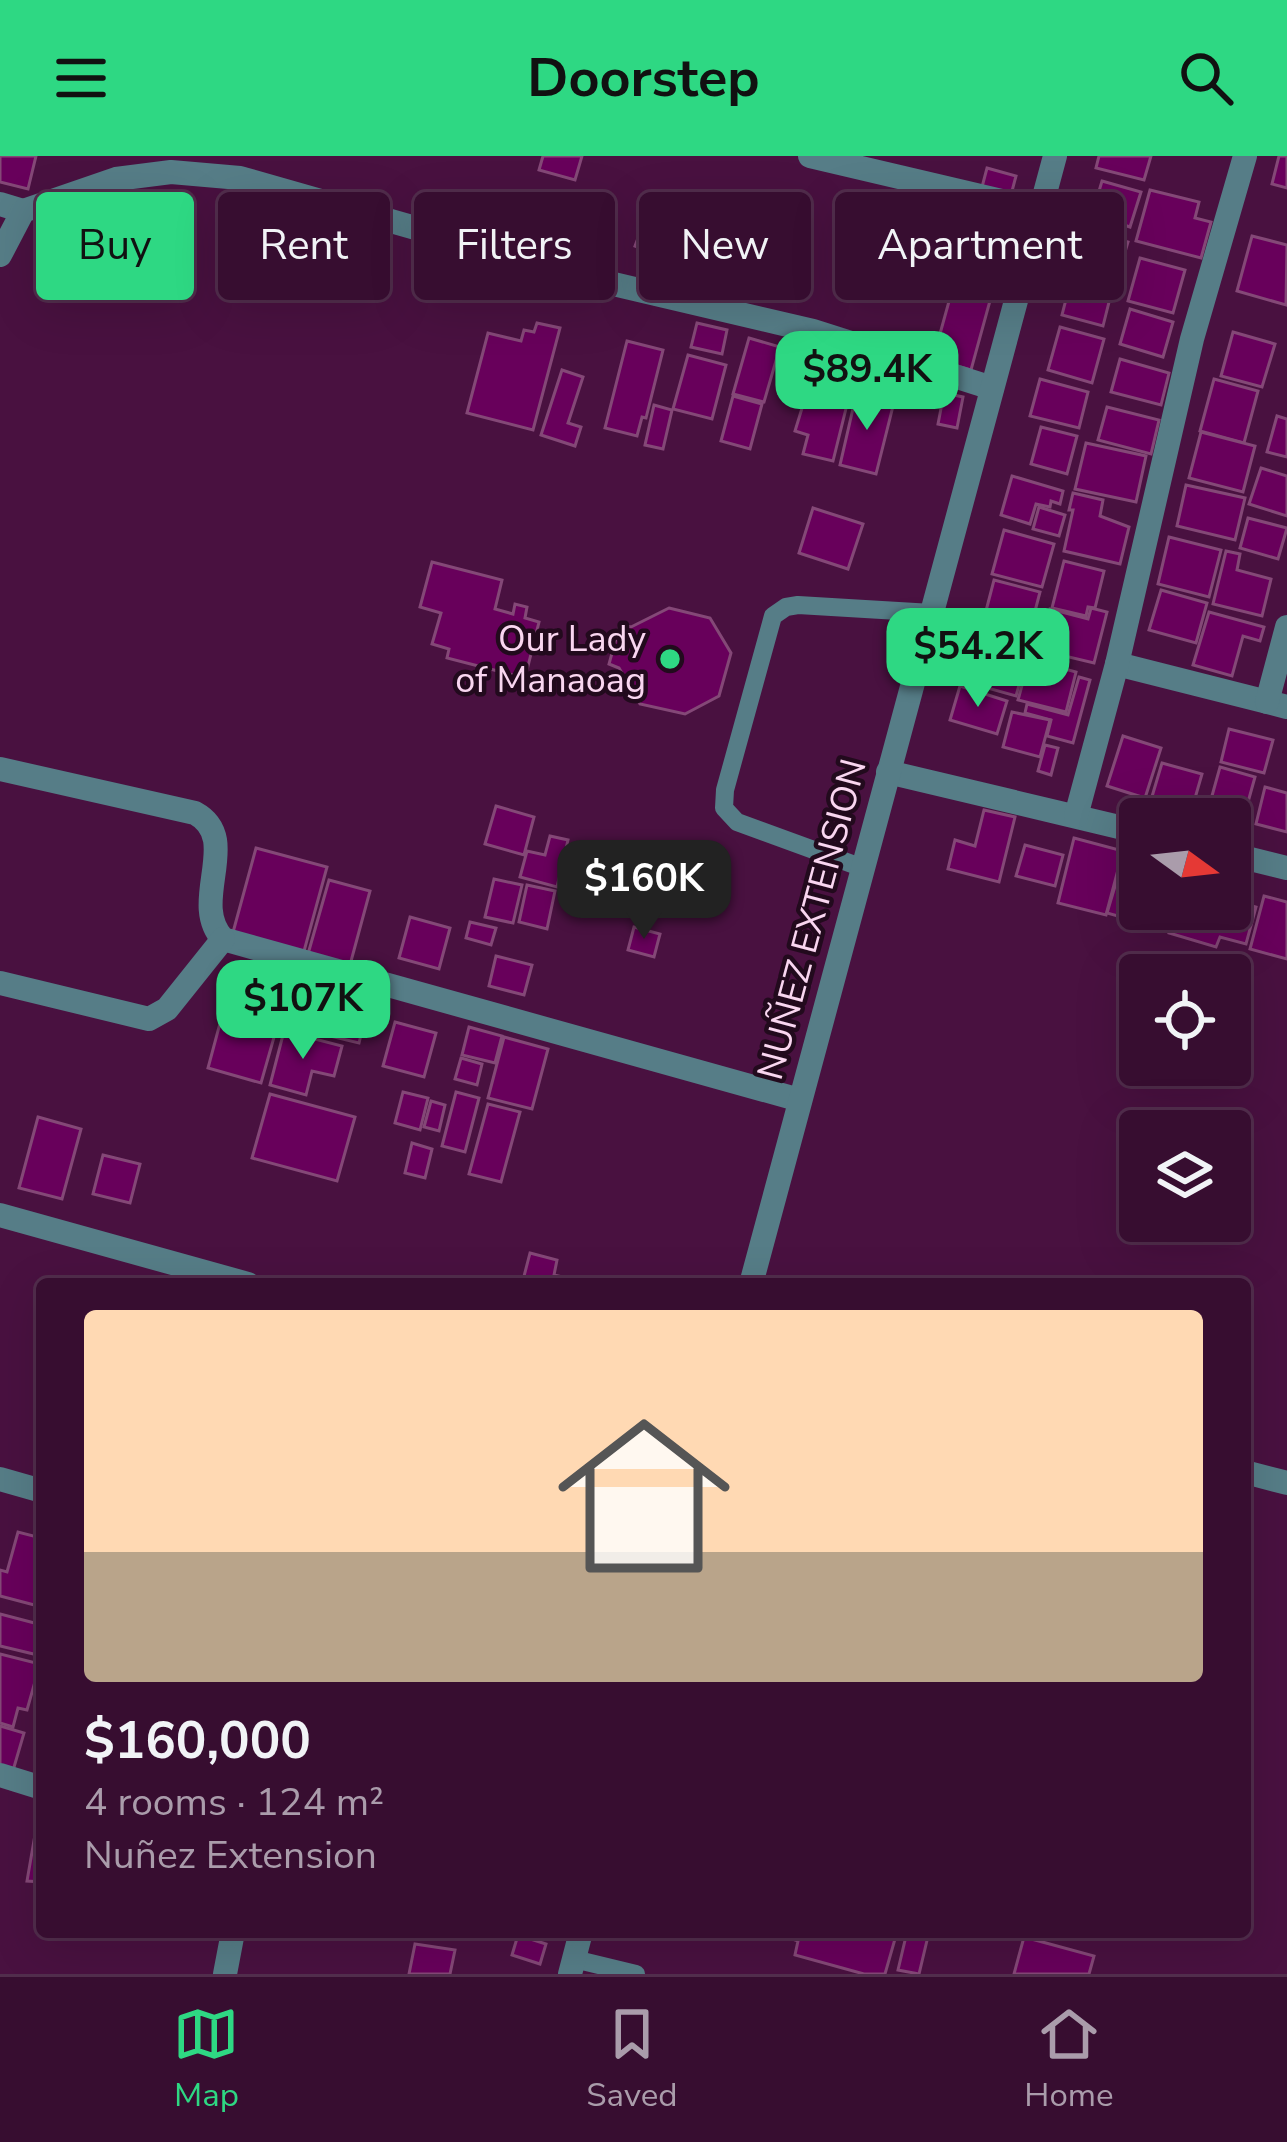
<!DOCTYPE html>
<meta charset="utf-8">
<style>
body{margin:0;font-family:"Nunito Sans",sans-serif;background:#421b3c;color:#f1f3f6;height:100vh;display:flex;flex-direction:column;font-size:45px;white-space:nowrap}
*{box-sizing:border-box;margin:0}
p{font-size:39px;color:#aa9cab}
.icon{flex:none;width:66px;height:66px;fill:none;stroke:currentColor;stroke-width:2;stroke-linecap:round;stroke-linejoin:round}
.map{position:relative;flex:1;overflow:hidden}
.drawer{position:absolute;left:36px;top:1122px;width:1215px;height:660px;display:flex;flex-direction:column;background:#370d30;border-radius:12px;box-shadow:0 12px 48px #0002,0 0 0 3px #512d4c}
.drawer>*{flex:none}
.hud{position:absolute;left:36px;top:36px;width:1215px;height:108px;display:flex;gap:24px}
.needle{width:78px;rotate:105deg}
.fabs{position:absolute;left:1119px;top:642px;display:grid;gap:24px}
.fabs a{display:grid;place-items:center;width:132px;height:132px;border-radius:12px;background:#370d30;box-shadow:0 12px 48px #0002,0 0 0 3px #512d4c;font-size:60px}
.price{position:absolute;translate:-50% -102px;padding:0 27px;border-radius:24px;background:#2ed883;color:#111;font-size:39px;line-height:78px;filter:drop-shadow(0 3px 6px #0008)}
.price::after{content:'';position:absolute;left:50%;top:72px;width:36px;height:27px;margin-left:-18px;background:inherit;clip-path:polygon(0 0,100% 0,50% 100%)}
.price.selected{background:#222;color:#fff}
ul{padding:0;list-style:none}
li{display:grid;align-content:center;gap:24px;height:636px;padding:0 48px}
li+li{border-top:3px solid #512d4c}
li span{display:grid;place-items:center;height:372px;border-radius:12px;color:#555}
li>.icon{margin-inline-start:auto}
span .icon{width:216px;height:216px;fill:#fffc;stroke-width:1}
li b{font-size:51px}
.tag{padding:0 42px;border-radius:12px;background:#370d30;box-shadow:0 12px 48px #0002,0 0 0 3px #512d4c;font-size:42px;line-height:108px}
.tag.selected{background:#2ed883;color:#111}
header{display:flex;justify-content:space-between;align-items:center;height:156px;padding:0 48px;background:#2ed883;color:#111;font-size:54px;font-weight:700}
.dock{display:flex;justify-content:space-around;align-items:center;height:168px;border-top:3px solid #512d4c;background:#370d30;font-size:33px;color:#aa9cab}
.dock a{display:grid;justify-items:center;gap:6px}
.dock .selected{color:#2ed883}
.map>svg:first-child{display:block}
.building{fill:#68005b;stroke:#844877;stroke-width:3}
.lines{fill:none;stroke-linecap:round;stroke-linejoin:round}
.service{stroke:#567d87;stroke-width:18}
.minor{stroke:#567d87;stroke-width:24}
.tertiary{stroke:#567d87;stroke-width:24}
.poi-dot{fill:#2ed883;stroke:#220a1d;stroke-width:4.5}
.labels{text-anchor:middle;stroke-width:9;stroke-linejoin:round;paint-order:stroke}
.poi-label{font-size:36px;fill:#f9d6f0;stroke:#220a1d;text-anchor:end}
.street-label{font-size:36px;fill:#f9d6f0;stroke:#220a1d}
</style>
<header><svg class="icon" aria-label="menu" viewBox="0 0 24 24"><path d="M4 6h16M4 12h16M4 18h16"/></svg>Doorstep<svg class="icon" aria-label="search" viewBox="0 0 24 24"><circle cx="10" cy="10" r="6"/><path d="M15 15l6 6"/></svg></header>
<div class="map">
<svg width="1287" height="1818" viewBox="0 0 1287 1818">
<rect width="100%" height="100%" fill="#491140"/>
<g class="building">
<polygon points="0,0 36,0 28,33 0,26"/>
<polygon points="543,0 582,0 575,24 539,14"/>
<polygon points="1099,0 1151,0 1144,24 1096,12"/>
<polygon points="1279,0 1287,0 1287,32 1272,28"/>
<polygon points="987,12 1016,20 1011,39 982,31"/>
<polygon points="1102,25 1141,36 1130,71 1115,66 1111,81 1128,86 1115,129 1102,125 1104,119 1084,113 1081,121 1074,119"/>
<polygon points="1150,34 1199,46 1195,62 1211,66 1201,102 1136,85"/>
<polygon points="648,55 673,63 659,99 635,90"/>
<polygon points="1252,80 1287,89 1286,149 1237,135"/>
<polygon points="961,102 999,112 971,214 933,203"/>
<polygon points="1140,102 1185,114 1173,157 1128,145"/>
<polygon points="1071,124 1112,134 1103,170 1062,159"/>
<polygon points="1130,153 1173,166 1163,201 1120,188"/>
<polygon points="537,167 560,172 533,274 467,257 488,177 521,185 524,174 534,176"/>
<polygon points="697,167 727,174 722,198 691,191"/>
<polygon points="1060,171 1104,183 1092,227 1048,214"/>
<polygon points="1233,176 1275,188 1262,231 1221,220"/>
<polygon points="749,182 780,191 764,246 733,238"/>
<polygon points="627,185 663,194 646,262 642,261 637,280 605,272"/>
<polygon points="688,199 726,209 712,263 673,253"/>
<polygon points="818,200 832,204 829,218 836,220 840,204 857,208 833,305 803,298 808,279 795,275"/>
<polygon points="1120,203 1169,217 1161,249 1111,236"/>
<polygon points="562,214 583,221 568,267 581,271 575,290 541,279"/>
<polygon points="1040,223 1088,236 1079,272 1030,260"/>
<polygon points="1214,223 1258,235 1244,287 1200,275"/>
<polygon points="869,235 895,242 876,318 840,309 855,244 866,246"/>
<polygon points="944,237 963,241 957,272 938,268"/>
<polygon points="733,240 762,248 750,293 721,285"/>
<polygon points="654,249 672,254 663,293 645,289"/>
<polygon points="1107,251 1159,264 1151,298 1098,284"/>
<polygon points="1277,260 1287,263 1287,301 1267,296"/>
<polygon points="1041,271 1077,280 1067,318 1031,308"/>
<polygon points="1201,276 1255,290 1243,336 1189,322"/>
<polygon points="1086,287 1146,300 1136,346 1075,333"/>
<polygon points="1261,312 1287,320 1287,360 1249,348"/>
<polygon points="1012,320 1063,335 1060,348 1051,345 1050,351 1036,348 1030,368 1001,359"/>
<polygon points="1186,329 1245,342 1235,384 1177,370"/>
<polygon points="1073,337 1103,344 1100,360 1129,371 1120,408 1064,395 1073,354 1069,354"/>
<polygon points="1039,351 1065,359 1059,380 1033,373"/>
<polygon points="813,352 863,368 848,413 799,397"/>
<polygon points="1248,362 1287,372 1278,403 1240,392"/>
<polygon points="1004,374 1054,388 1042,431 992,418"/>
<polygon points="1169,381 1221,394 1209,441 1158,428"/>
<polygon points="1226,395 1240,398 1237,414 1271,423 1262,460 1213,448"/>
<polygon points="1064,405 1104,415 1095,452 1088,451 1086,460 1052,452"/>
<polygon points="432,406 502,424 495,453 513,458 515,448 527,451 525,462 539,466 525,522 447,502 449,493 432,488 441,457 420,451"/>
<polygon points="994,424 1040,436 1027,486 981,474"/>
<polygon points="1161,434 1207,447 1196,487 1149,474"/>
<polygon points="669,452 710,462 731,497 719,540 685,558 640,548 619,512 609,508 620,468 631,471"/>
<polygon points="1091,452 1107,456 1094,507 1031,492 1038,465 1046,468 1050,453 1088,463"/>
<polygon points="1209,456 1264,471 1260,485 1243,480 1232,520 1193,509"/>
<polygon points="979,479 1029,493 1016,540 966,526"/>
<polygon points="1042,498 1056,501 1054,510 1076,516 1066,556 1018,544 1024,522 1032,524"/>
<polygon points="1079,521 1090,524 1073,587 1047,580 1051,564 1025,557 1027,548 1068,559"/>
<polygon points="960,530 1007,545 997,578 950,564"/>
<polygon points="1012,556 1050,564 1040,601 1003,591"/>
<polygon points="1229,573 1273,584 1264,617 1221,606"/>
<polygon points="1123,580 1161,592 1145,642 1107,630"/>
<polygon points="1045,589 1058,592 1051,619 1038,615"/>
<polygon points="1162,607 1202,618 1189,663 1148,654"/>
<polygon points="1220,611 1255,621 1245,657 1210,647"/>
<polygon points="1265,631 1287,637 1287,676 1256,668"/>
<polygon points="496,650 534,661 524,699 485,688"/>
<polygon points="984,654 1015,661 999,726 948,713 955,684 975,690"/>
<polygon points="550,680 568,684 557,731 520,721 527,695 545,699"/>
<polygon points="1074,682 1123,695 1106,759 1058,747"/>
<polygon points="1025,689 1063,699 1055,730 1016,720"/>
<polygon points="256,692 327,711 303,799 232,780"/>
<polygon points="1121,710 1140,716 1140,753 1154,753 1150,769 1107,757"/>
<polygon points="494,723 522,729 513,767 485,761"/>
<polygon points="329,724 370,735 350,809 308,798"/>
<polygon points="527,729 555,735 547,773 519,766"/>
<polygon points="1264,740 1287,746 1287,803 1250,793"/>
<polygon points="1230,744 1256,751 1246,788 1220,781 1216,791 1169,777 1175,753 1230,753"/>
<polygon points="410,761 450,772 439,813 399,802"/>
<polygon points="470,766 496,772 491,789 466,782"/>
<polygon points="634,771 660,778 654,801 628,794"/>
<polygon points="496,800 532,809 524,839 489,830"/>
<polygon points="249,829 286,839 261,927 208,912 226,845 243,850"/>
<polygon points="297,833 368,850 359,887 288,870"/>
<polygon points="395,866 436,877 424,921 383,910"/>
<polygon points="469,871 502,880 495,907 462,899"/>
<polygon points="284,875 342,890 334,920 312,915 306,939 270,929"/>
<polygon points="504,881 548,893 532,953 488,942"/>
<polygon points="461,902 482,908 477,929 455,923"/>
<polygon points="403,936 428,942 420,974 395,967"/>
<polygon points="456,936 479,942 465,996 442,990"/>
<polygon points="270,938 355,961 337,1025 252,1002"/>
<polygon points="431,945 445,949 439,975 424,971"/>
<polygon points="488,948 520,956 501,1026 469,1018"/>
<polygon points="38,961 81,973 62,1043 19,1032"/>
<polygon points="412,987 432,993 425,1022 405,1017"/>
<polygon points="103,999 140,1008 130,1047 93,1038"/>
<polygon points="530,1097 557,1104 554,1119 563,1121 561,1128 522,1128"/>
<polygon points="40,1369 42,1411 38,1425 42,1426 42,1451 0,1440 0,1414 7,1416 18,1376 37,1381"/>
<polygon points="0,1458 42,1469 42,1500 0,1490"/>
<polygon points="0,1498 40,1508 27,1554 18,1552 13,1571 0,1567"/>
<polygon points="0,1570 24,1577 12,1618 0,1615"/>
<polygon points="36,1673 42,1675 42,1726 27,1725"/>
<polygon points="774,1776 897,1776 885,1818 864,1818 795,1799 798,1785"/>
<polygon points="907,1776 929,1776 919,1818 898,1814"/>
<polygon points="518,1779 546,1788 540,1808 512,1799"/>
<polygon points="1024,1781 1094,1800 1089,1818 1014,1818"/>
<polygon points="415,1788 455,1794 450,1818 409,1818"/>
</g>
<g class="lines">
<g class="service">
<polyline points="863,712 737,666 724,652 725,634 773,460 786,451 798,449 932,457"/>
<polyline points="574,1803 636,1818"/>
</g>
<g class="minor">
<polyline points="810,0 1040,54"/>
<polyline points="0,48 23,55"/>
<polyline points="0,99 23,55 116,23 171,16 240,22 605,126 813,175 992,232"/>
<polyline points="1117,508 1287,551"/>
<polyline points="1267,546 1287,471"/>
<path d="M0 613 195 657C243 683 188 746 223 783L800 944"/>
<polyline points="888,616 1140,676"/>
<polyline points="1076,660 1117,508 1192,183 1245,0"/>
<polyline points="1230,698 1287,712"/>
<polyline points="0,827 149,863 167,853 223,783"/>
<polyline points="0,1059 248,1128"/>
<polyline points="1245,1316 1287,1327"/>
<polyline points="0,1323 42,1335"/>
<polyline points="0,1619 42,1632"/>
<polyline points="225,1818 233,1776"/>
</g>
<g class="tertiary">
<polyline points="751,1128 1055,0"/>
<polyline points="570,1818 581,1776"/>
</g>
</g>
<circle class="poi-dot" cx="670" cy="503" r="12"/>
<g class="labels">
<g class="poi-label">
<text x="646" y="495">Our Lady<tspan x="646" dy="41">of Manaoag</tspan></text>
</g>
<g class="street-label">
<text transform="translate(811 763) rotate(-75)" y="13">NUÑEZ EXTENSION</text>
</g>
</g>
</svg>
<div class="fabs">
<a><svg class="needle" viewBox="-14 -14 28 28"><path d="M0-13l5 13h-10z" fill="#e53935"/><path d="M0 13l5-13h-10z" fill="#aa9cab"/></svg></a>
<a><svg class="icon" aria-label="locate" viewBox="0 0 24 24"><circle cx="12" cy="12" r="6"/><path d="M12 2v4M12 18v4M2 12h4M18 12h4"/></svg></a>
<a><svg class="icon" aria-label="layers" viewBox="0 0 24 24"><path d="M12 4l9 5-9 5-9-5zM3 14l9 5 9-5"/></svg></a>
</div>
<b class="price" style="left:867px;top:277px">$89.4K</b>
<b class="price" style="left:978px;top:554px">$54.2K</b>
<b class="price selected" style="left:644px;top:786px">$160K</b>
<b class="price" style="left:303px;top:906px">$107K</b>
<div class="hud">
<a class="tag selected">Buy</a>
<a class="tag">Rent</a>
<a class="tag">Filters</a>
<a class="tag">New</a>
<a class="tag">Apartment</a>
</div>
<section class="drawer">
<ul>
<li><span style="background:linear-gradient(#ffd9b3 65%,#b9a48a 0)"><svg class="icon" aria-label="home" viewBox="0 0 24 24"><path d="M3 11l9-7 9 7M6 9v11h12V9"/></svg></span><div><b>$160,000</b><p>4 rooms · 124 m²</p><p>Nuñez Extension</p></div></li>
</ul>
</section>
</div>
<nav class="dock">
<a class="selected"><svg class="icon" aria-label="map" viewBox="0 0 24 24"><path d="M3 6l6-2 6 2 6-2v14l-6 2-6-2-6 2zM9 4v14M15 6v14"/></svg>Map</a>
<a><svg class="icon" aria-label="saved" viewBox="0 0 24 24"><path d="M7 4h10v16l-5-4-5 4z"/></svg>Saved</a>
<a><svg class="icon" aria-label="home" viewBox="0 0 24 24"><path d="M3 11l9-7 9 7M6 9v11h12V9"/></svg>Home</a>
</nav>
